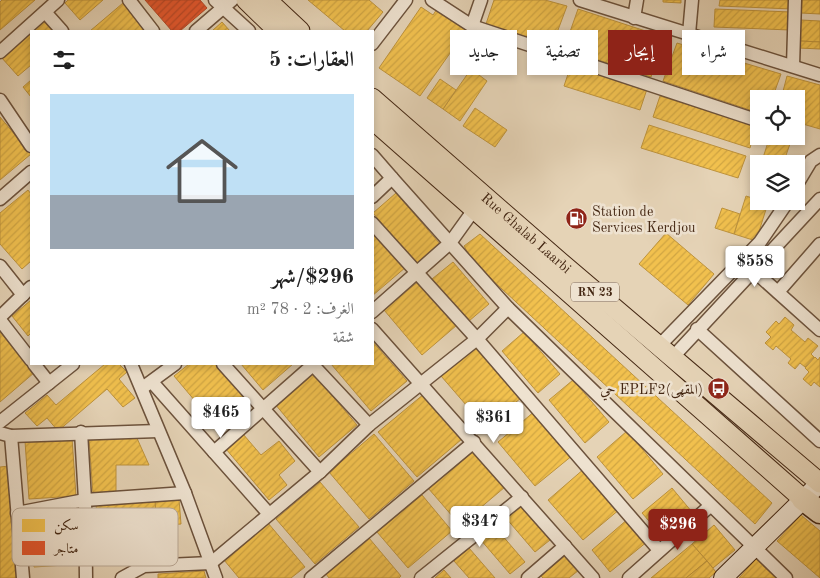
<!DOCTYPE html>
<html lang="ar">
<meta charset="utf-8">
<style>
body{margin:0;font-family:"Old Standard TT",Amiri,serif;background:#f2f2f2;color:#222;direction:rtl;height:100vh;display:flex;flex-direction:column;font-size:19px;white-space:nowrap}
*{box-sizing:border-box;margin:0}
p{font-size:16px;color:#767676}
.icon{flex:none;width:28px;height:28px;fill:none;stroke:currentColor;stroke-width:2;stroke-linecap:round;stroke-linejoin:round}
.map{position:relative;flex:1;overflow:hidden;direction:ltr}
.side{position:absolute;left:30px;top:30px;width:344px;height:335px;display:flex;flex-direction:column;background:#fff;border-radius:0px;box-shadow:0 2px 8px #0003;direction:rtl}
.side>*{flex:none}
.top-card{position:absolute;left:389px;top:30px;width:356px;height:45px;direction:rtl;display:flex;gap:10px}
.controls{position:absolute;left:750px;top:90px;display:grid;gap:10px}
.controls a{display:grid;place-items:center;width:55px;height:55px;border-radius:0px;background:#fff;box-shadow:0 2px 8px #0003;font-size:25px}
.price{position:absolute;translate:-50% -42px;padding:0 11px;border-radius:5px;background:#fff;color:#222;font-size:16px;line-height:32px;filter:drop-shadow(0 1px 2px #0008)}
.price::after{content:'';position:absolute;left:50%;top:30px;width:15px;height:11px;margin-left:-8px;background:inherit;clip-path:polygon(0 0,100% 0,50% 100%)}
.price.on{background:#8f2418;color:#fff}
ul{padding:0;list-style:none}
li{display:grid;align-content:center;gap:10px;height:265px;padding:0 20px}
li span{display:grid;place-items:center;height:155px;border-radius:0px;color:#555}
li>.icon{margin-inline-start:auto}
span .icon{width:90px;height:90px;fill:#fffc;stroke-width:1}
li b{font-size:21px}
h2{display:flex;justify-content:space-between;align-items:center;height:60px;padding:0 20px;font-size:21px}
.pill{padding:0 18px;border-radius:0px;background:#fff;box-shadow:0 2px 8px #0003;font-size:18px;line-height:45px}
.pill.on{background:#8f2418;color:#fff}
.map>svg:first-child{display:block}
.homes{fill:url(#homes-hatch);stroke:#be933c}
.shops{fill:url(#shops-hatch);stroke:#b44926}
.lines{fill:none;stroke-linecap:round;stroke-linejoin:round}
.street-casing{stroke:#6c523c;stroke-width:15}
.secondary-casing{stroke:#442713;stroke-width:20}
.primary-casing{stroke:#442713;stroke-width:21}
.highway-casing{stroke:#442713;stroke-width:25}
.street{stroke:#eee2d0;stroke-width:12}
.secondary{stroke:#eee2d0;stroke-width:18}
.primary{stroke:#e5d3b6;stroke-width:19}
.highway{stroke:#e5d3b6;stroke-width:22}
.labels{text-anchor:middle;stroke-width:5;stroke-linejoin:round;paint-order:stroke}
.shield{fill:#eee2d0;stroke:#775f4c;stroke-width:1}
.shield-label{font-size:12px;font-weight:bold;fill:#442713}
.poi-label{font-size:14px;fill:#442713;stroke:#eee2d0;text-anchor:start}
.street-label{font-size:14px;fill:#442713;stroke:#eee2d0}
.key{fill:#eee2d0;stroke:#bbaa97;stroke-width:1}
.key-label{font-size:14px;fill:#442713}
</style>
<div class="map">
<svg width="820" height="578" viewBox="0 0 820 578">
<defs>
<pattern id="homes-hatch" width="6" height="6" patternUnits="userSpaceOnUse" patternTransform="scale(1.25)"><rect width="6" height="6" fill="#f2c14e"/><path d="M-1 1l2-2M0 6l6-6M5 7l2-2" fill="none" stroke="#d1a643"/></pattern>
<pattern id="shops-hatch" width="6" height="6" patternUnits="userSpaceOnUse" patternTransform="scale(1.25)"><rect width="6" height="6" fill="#e4572e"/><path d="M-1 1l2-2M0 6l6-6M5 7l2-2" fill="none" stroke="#ba4826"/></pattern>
</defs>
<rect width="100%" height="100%" fill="#e5d3b6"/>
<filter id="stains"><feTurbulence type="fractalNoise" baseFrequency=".004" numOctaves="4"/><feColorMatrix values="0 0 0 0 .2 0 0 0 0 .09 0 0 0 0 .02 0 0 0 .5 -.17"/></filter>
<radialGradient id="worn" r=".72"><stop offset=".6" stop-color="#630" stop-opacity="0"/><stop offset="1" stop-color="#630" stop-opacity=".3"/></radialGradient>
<g class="homes">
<polygon points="2,0 35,0 0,30 0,2"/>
<polygon points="68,0 103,0 80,20 65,3"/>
<polygon points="308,0 369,0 383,12 367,31 345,31"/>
<polygon points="494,0 545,0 567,6 552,46 486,24"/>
<polygon points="663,0 681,0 681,3 663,2"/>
<polygon points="720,0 792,0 792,9 719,6"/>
<polygon points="802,0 820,0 820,14 801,13"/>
<polygon points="123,3 147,31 90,31"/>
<polygon points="439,6 469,26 420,96 379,68 421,7 433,15"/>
<polygon points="578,9 664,37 651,77 564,49"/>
<polygon points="715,9 791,12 790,30 714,27"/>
<polygon points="47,17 59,31 31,31 31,65 18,76 1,57"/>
<polygon points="801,20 820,21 820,42 800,41"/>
<polygon points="222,22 230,31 212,31"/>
<polygon points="800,41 820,42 820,49 799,48"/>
<polygon points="677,43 781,74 772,99 759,99 759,113 663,81"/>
<polygon points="571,65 647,89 640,110 564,86"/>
<polygon points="471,69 487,81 460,121 443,109"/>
<polygon points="787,76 820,85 820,129 796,122 796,99 781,99"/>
<polygon points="440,79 456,90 443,109 427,98"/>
<polygon points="31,80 31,97 23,87"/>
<polygon points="660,96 756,126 750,148 653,117"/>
<polygon points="475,108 507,130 495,147 463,126"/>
<polygon points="0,117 31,154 0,180"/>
<polygon points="649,125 746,156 738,178 641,148"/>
<polygon points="770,136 792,138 783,164 761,164"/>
<polygon points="759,171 759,193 752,191"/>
<polygon points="28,190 31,194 31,261 22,269 0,244 0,213"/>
<polygon points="396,193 440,244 416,264 373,213"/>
<polygon points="746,196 768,203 756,241 734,234"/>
<polygon points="722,208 740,214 734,234 715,228"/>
<polygon points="372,227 406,267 372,296"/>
<polygon points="666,233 714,274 688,305 639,264"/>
<polygon points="480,234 772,503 755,524 474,263 464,246"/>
<polygon points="453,262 489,304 469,321 432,279"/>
<polygon points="419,281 457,325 422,355 384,310"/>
<polygon points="31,300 31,333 28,336 12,316"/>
<polygon points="785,317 794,325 791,330 805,342 808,338 818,346 811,354 814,357 805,367 800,363 795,369 788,363 791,359 776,346 773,350 765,343 771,337 766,332 776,321 779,324"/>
<polygon points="0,332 35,372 0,402"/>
<polygon points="524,332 560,374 538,393 502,351"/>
<polygon points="372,341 407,381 371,411 331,364 372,364"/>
<polygon points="477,345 522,397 486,428 441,376"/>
<polygon points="815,357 818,360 820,357 820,387 814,382 811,386 803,379 809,372 805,368"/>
<polygon points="105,364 119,364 127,372 119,379 135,398 123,407 107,389 58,431 47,418 37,426 25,413 47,395 56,405"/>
<polygon points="189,364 221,364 250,398 217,427 174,376"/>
<polygon points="241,364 293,364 263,390"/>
<polygon points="312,372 357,425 319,457 275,404"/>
<polygon points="573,380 609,422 585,443 549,400"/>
<polygon points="424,394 462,439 417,477 378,432"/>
<polygon points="535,411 573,455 535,486 498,442"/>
<polygon points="627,431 663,474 633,499 597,457"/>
<polygon points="243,434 261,455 279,441 295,461 279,475 287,485 269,500 226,449"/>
<polygon points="374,434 414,481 369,519 329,472"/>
<polygon points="136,436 149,465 116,465 116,494 93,494 89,438"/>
<polygon points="72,438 76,496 29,499 25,441"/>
<polygon points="473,449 505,487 460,525 428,488"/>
<polygon points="9,466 17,578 0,578 0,467"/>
<polygon points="585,468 620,509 583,540 548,500"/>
<polygon points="320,482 359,527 315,564 276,519"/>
<polygon points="672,488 692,512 663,537 642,513"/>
<polygon points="422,495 452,531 408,568 377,532"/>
<polygon points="179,499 181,524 156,526 155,500"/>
<polygon points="155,500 158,550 100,554 96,504"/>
<polygon points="520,505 550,540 535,552 505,517"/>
<polygon points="77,508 81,564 34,567 30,512"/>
<polygon points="801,515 820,531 820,578 777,541"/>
<polygon points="629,518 648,541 610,572 592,550"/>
<polygon points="268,523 305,567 291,578 239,578 224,560"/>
<polygon points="714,525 735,550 713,568 692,544"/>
<polygon points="495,527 525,562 510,574 480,539"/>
<polygon points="369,538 401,576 399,578 329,578 326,574"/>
<polygon points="692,544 707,561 686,578 651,578"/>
<polygon points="469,548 495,578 469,578 454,561"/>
<polygon points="566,555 579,570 569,578 543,578 541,576"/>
<polygon points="756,559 777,578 739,578"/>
<polygon points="707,561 716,572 709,578 686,578"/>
<polygon points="444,570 451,578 435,578"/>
<polygon points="204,571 206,578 158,578 158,574"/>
</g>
<polygon class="shops" points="145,0 200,0 207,8 180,31 172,31"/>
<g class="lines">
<defs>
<g id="street">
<polyline points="129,0 153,31"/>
<polyline points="215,0 249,31"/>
<polyline points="432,0 472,26 759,121"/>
<polyline points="580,0 820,75"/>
<polyline points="45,12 62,31"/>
<polyline points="634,18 637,0"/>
<polyline points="472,26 481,0"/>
<polyline points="196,31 232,0"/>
<polyline points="689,34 692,0"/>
<polyline points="372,44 406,0"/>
<polyline points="0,52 58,0"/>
<polyline points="793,66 795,0"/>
<polyline points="0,100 31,146"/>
<polyline points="372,155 392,178"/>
<polyline points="796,186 811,161 820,155"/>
<polyline points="372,197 392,178 450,243 372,312"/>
<polyline points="0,199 31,172"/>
<polyline points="478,204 450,243 508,308 786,578"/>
<polyline points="372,223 477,339 659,550"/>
<polyline points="0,266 23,295"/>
<polyline points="753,270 820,330"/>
<polyline points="778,292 820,244"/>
<polyline points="0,317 31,287"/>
<polyline points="0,320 31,360"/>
<polyline points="372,329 593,578"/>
<polyline points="697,329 820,441"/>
<polyline points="659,346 760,242 788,201"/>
<polyline points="672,358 820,199"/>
<polyline points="34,364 49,383"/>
<polyline points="131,364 185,493 216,578"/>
<polyline points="223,364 320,472"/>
<polyline points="312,364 369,425"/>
<polyline points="152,382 269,514"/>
<polyline points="145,386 175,364"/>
<polyline points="0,422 73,364"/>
<polyline points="81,432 85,500 86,578"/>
<polyline points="0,433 11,436 23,578"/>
<polyline points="11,436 158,431"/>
<polyline points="214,452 314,364"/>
<polyline points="17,513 85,500 185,493"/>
<polyline points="122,578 144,566 211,563 320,472 369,425 477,339 508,308"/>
<polyline points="311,578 474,442"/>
<polyline points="421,578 522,497"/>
<polyline points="528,578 565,546"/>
<polyline points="629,578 710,506"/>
</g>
<polyline id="secondary" points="723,578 820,483"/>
<g id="primary">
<polyline points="246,0 278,31"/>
<polyline points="267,0 300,31"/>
<path id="s1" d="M372 98 560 262 820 483"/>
<polyline points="372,119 803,499"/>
</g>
<polyline id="highway" points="803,499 820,512"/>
</defs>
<use href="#street" class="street-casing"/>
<use href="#secondary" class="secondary-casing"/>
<use href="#primary" class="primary-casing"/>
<use href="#highway" class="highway-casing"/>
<use href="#street" class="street"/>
<use href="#secondary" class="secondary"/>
<use href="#primary" class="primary"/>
<use href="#highway" class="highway"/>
</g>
<defs>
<symbol id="fuel-disc" viewBox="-11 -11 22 22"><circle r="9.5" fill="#8f2418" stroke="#eee2d0"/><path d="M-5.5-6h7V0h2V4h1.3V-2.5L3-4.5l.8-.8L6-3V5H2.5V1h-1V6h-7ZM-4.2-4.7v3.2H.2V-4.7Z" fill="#fff"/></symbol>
<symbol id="bus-disc" viewBox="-11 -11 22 22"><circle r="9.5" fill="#8f2418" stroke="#eee2d0"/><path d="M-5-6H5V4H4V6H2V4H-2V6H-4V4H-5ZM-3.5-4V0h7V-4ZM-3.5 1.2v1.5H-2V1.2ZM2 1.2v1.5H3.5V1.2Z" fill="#fff"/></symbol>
</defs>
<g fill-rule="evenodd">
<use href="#fuel-disc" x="564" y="206" width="25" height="25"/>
<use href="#bus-disc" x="706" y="376" width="25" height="25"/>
</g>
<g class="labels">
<rect class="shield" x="571" y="282.5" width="48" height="19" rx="4"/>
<g class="shield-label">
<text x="595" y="296">RN 23</text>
</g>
<g class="poi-label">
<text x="592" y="216">Station de<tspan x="592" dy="16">Services Kerdjou</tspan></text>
<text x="703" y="394" text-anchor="end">حي EPLF2(المقهى)</text>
</g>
<g class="street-label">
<text dy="5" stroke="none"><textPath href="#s1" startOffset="205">Rue Ghalab Laarbi</textPath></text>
</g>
</g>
<rect x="12" y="508" width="166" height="58" rx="8" class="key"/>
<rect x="22" y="519" width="23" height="13" fill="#f2c14e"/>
<rect x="22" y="541" width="23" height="14" fill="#e4572e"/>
<g class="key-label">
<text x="54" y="530">سكن</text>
<text x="54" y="553">متاجر</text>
</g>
<rect width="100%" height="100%" filter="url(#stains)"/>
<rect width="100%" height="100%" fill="url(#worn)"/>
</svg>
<div class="controls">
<a><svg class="icon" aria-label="locate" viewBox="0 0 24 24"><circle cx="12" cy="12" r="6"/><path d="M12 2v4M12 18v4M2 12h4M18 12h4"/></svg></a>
<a><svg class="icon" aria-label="layers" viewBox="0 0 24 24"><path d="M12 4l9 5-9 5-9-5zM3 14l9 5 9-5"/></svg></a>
</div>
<b class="price" style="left:755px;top:288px">$558</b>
<b class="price" style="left:221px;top:439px">$465</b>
<b class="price" style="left:494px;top:444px">$361</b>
<b class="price" style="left:480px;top:548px">$347</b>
<b class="price on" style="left:678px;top:551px">$296</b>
<div class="top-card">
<a class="pill">شراء</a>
<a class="pill on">إيجار</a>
<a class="pill">تصفية</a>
<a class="pill">جديد</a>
</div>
<section class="side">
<h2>العقارات: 5<svg class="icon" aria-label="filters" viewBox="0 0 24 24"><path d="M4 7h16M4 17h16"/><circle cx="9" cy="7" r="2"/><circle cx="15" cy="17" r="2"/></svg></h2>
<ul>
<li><span style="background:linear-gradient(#bfe0f5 65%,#9aa5b1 0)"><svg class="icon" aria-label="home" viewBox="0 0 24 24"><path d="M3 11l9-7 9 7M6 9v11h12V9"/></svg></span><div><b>$296/شهر</b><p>الغرف: 2 · 78 m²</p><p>شقة</p></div></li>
</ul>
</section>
</div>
